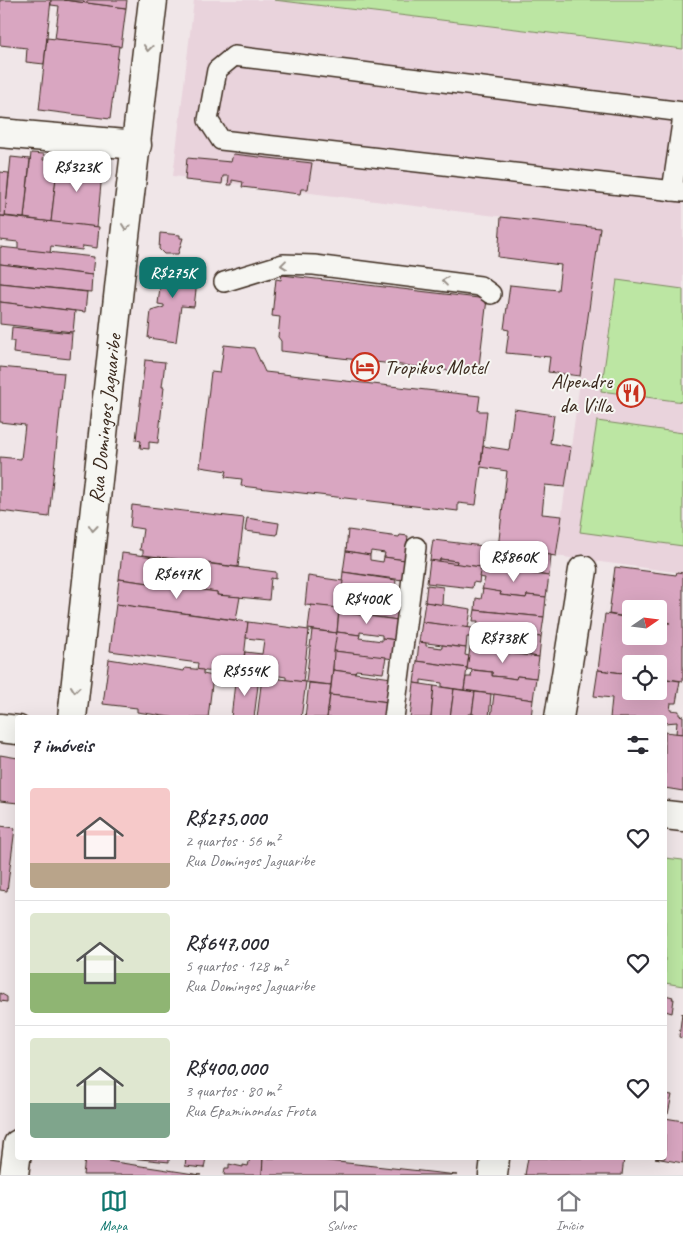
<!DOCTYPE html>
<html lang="pt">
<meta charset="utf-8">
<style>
body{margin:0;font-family:Caveat,sans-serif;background:#f2f2f3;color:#2b2b33;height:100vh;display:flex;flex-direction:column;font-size:19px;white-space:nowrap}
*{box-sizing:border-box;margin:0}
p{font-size:16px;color:#7c7c81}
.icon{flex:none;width:28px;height:28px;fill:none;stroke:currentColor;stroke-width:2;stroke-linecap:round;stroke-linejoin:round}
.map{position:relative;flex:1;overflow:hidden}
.panel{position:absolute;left:15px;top:715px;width:652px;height:445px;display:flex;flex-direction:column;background:#fff;border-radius:5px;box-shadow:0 5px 20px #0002}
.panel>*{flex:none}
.needle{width:32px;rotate:76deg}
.buttons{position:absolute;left:622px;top:600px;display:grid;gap:10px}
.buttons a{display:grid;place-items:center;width:45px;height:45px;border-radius:5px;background:#fff;box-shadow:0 5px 20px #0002;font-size:25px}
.price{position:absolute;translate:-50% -42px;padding:0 11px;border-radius:10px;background:#fff;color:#222;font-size:16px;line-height:32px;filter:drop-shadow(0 1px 2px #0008)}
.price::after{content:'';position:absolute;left:50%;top:30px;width:15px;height:11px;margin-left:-8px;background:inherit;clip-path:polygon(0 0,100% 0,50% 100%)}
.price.selected{background:#0f766e;color:#fff}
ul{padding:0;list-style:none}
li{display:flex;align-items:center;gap:15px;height:125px;padding:0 15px}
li+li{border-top:1px solid #e1e1e2}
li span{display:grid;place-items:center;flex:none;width:140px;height:100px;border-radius:5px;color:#555}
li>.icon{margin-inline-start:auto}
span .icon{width:60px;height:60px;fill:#fffc;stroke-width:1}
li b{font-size:21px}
h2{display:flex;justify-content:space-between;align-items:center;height:60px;padding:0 15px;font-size:21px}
.menu{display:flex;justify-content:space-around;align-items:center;height:70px;border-top:1px solid #e1e1e2;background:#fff;font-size:14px;color:#7c7c81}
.menu a{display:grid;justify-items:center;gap:2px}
.menu .selected{color:#0f766e}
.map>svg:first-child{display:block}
.built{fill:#e9d3dc}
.green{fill:#bce6a3;stroke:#7c8860}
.building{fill:#d9a6c1;stroke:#3b2a1e}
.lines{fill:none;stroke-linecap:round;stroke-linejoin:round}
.lane-casing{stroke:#3b2a1e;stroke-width:22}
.street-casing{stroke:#3b2a1e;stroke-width:31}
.secondary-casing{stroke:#3b2a1e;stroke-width:31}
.lane{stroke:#f6f6f2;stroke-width:19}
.street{stroke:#f6f6f2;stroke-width:28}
.secondary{stroke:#f6f6f2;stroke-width:28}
.oneway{stroke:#989088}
.labels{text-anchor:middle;stroke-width:4;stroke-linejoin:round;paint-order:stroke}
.poi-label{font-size:21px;fill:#3b2a1e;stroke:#f6f6f2;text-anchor:start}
.street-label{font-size:21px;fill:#3b2a1e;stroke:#f6f6f2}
</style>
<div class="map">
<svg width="683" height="1175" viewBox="0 0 683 1175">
<rect width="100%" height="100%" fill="#f0e6e8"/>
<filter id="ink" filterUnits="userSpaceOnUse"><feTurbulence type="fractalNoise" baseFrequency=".02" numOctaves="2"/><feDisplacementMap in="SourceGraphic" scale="10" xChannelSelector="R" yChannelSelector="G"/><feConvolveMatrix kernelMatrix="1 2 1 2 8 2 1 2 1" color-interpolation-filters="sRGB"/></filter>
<g filter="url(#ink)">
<polygon class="built" points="194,0 274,0 683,49 683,573 556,556 601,229 173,176"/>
<g class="green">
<polygon points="274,0 683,0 683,49"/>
<polygon points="617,280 683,289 683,402 601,391"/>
<polygon points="597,421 683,433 683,546 580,532"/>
<polygon points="665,858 683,860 683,986 665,983"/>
</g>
<g class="building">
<polygon points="0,0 51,0 44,64 26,62 27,48 0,45"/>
<polygon points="51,0 64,0 126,8 121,47 55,39 59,6 51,5"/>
<polygon points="64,0 127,0 126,8"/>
<polygon points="47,38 119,46 110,119 39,110"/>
<polygon points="31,153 44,154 43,160 58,161 51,222 24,218"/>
<polygon points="233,154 312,163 308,189 301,189 300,194 291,193 242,187 243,182 232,180 232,185 228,185 229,176 223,176 222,184 185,180 187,158 231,162"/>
<polygon points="11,157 30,159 24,218 5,216"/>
<polygon points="58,159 79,161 80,159 103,162 97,227 51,222"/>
<polygon points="0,172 9,173 5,216 0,216"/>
<polygon points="0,216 99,227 97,248 83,246 82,250 51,246 50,253 18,249 18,242 0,240"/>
<polygon points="501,217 600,228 580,376 548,372 550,357 506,353 509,330 504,329 510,285 558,290 561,265 498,257"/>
<polygon points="160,233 180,235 180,238 183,238 178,254 164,254 159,249"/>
<polygon points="0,247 94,257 92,275 0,264"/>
<polygon points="179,261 199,264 194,307 181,306 176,342 148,338 151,311 164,307 164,305 158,304 163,262 179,264"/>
<polygon points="0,264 92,275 91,292 0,283"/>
<polygon points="282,275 487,299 478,374 281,351 281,341 278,337 280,317 272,316 276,279 281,280"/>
<polygon points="0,283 87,292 85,312 0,302"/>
<polygon points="0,302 75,311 73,332 0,324"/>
<polygon points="12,327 72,333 70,359 13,353 14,341 11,341"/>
<polygon points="224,345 254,348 265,372 480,396 478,411 487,411 481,464 483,446 509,450 514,409 554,415 550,443 571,447 565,487 545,485 542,514 562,516 556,556 498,548 507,471 481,467 476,505 458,503 458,511 241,486 242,479 225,477 227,471 200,467 211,372 220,373"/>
<polygon points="145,360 165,362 162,387 164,387 158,443 149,442 149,449 140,448 141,441 136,440"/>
<polygon points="0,367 64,373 49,517 0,511 0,457 21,459 25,425 0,422"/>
<polygon points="132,505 244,518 238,567 143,555 143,550 140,550 143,529 130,527"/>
<polygon points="247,518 279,523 277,535 245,531"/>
<polygon points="348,530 399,537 400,535 408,536 405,560 384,557 385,553 371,551 370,555 346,551"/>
<polygon points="433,540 483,546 481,567 456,564 457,561 440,559 440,562 430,560"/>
<polygon points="483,546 506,550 505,554 532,558 532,553 551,555 549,576 481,567"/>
<polygon points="346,551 370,555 370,560 383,562 384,557 405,560 403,580 343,572"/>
<polygon points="122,553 276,572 276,579 271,578 269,600 217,595 217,592 119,579"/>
<polygon points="440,559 457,561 456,564 440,562"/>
<polygon points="430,560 481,567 479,583 473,582 472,588 427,583"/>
<polygon points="481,567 549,576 546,597 527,595 526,598 500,595 501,592 482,590 485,578 479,577"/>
<polygon points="615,567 676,575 677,572 683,573 683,681 659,678 659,664 631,664 631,674 598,670 605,614 631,618 631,636 659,636 659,622 670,623 659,622 659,609 631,609 631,618 609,614"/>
<polygon points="343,572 396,580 394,597 366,593 365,596 341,592"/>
<polygon points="308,576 343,581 339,608 305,605"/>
<polygon points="119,579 217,592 217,595 240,597 236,620 116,604"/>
<polygon points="427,585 443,587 442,605 425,602"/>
<polygon points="483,589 501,592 500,595 526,598 527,595 546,597 544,617 475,610 476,598 481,599"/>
<polygon points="341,592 365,596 364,599 387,602 388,599 400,601 398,620 339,612"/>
<polygon points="425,602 471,609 468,628 422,622"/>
<polygon points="116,604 248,622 242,675 197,670 198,663 110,651"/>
<polygon points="311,605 339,608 337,633 308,629"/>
<polygon points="475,610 544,617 541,637 522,635 522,632 496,628 496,631 477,629 478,621 473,621"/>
<polygon points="339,612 398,620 396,640 382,638 382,635 360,632 360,635 337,632"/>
<polygon points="248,622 309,630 303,682 286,680 286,677 242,670 245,652 262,654 264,640 246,638"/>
<polygon points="422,622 472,628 471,637 467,637 466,648 419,642"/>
<polygon points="496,628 522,632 522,635 541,637 539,657 470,648 471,637 476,637 477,629 496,631"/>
<polygon points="312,630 337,633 331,685 306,682"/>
<polygon points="337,632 360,635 359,638 382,641 382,638 396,640 394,659 334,651"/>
<polygon points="419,642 426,643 426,646 442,648 442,645 466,648 465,655 469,656 467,668 417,661"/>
<polygon points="470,648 539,657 536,678 517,676 516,679 503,677 492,676 492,672 467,669"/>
<polygon points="334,651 386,657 383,673 356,670 355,673 333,670"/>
<polygon points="109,659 184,671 185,668 203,670 203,674 213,676 208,718 177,718 137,712 137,708 103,704"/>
<polygon points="417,661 467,668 464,690 442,687 442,683 421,680 421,684 414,683"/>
<polygon points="333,670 392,678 389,702 330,695"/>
<polygon points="472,670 492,672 492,676 503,677 516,679 517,676 536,678 533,700 464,690 466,677 471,677"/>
<polygon points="598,670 631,674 631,691 659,691 659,678 680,681 676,703 671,703 670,710 679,711 679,715 683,716 683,734 676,734 677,722 665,723 665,718 610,718 612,698 594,696"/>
<polygon points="236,674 259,677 254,718 231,718"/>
<polygon points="262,677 306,682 301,718 257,718"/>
<polygon points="309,683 331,685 327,718 305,718"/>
<polygon points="414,683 434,686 431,718 410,718"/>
<polygon points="434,686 454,689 450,718 431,718"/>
<polygon points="454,689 475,692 472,714 468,714 468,718 450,718"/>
<polygon points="475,692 491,694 489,718 474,718 474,714 472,714"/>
<polygon points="494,694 533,700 531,718 491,718"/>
<polygon points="330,695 389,702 387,718 327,718"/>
<polygon points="665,732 683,734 683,791 665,788"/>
<polygon points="0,755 18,758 18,803 0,801"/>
<polygon points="0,826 15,828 7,891 0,890"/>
<polygon points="0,993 7,997 7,1002 0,1001"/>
<polygon points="665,995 673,997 672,999 674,999 672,1013 665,1011"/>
<polygon points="682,1013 683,1014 683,1038 679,1037"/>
<polygon points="665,1094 672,1095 668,1114 665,1114"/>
<polygon points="665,1118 683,1121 683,1163 655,1158 665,1158"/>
<polygon points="85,1158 88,1158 201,1175 83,1175"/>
<polygon points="131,1158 169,1158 169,1162"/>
<polygon points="186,1158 206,1158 204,1168 185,1166"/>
<polygon points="250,1158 263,1158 262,1175 224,1175 225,1168 229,1168 229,1164 243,1167 243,1165 248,1166"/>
<polygon points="263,1158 301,1158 457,1175 262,1175"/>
<polygon points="528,1158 624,1158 622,1175 525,1175"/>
</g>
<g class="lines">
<defs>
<g id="lane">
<polyline points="683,112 234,56 217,70 208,120 221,140 683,192"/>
<polyline points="672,191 683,116"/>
<polyline points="224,282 283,264 314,265 480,286 491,294"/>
<polyline points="394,718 416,547"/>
</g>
<g id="street">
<polyline points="0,133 137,145"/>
<polyline points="559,718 583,570"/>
<polyline points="0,728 18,730"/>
<polyline points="665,815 683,817"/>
<polyline points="493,1175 495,1158"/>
</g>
<g id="secondary">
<path id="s1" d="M72 718 121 270 153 0"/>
<polyline points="14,1175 18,1144"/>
</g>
</defs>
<use href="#lane" class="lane-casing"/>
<use href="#street" class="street-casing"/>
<use href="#secondary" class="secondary-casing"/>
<use href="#lane" class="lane"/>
<use href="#street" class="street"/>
<use href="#secondary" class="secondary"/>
</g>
<defs><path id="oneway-chevron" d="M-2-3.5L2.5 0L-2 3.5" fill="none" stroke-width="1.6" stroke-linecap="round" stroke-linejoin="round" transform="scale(1.25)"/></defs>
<g class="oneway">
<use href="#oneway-chevron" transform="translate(148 48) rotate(96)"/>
<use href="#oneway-chevron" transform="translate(126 227) rotate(97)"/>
<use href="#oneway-chevron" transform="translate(284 265) rotate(173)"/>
<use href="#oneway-chevron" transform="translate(445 281) rotate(-173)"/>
<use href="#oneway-chevron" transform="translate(93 528) rotate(96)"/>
<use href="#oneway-chevron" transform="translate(75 689) rotate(96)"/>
</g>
</g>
<defs>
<symbol id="hotel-ring" viewBox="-11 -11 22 22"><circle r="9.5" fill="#f6f6f2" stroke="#c8321e" stroke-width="1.5"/><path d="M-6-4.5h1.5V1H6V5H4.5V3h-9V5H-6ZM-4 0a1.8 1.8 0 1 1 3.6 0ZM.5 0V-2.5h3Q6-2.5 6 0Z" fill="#c8321e"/></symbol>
<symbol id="restaurant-ring" viewBox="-11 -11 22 22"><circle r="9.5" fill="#f6f6f2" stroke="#c8321e" stroke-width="1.5"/><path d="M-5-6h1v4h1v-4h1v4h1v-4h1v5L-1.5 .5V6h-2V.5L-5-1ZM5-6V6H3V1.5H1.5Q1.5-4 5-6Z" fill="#c8321e"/></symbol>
</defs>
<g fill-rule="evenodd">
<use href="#hotel-ring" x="349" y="351" width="32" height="32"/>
<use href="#restaurant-ring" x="615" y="377" width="32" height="32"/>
</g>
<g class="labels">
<g class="poi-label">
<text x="384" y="374">Tropikus Motel</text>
<text x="612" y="388" text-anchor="end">Alpendre<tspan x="612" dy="24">da Villa</tspan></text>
</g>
<g class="street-label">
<text dy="7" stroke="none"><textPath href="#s1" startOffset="301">Rua Domingos Jaguaribe</textPath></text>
</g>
</g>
</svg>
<div class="buttons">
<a><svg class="needle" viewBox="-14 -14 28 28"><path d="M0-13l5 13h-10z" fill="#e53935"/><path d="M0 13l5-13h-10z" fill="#7c7c81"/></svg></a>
<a><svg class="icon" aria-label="locate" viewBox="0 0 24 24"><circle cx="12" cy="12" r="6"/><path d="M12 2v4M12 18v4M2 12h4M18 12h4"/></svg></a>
</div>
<b class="price" style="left:77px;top:193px">R$323K</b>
<b class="price selected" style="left:173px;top:299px">R$275K</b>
<b class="price" style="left:514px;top:583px">R$860K</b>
<b class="price" style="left:177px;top:600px">R$647K</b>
<b class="price" style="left:367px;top:625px">R$400K</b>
<b class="price" style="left:503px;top:664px">R$738K</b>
<b class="price" style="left:245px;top:697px">R$554K</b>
<section class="panel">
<h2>7 imóveis<svg class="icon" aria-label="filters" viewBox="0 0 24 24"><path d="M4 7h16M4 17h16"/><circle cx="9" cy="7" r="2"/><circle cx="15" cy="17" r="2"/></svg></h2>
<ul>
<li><span style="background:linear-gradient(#f6c9c9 75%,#b9a48a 0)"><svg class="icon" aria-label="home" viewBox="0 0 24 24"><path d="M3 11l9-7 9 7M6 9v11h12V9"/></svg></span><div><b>R$275,000</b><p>2 quartos · 56 m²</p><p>Rua Domingos Jaguaribe</p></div><svg class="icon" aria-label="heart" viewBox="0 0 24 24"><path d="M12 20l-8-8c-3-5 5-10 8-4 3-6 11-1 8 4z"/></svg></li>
<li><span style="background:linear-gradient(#dfe7d0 60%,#8fb573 0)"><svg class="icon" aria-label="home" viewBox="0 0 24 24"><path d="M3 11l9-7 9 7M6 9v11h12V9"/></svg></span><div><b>R$647,000</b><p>5 quartos · 128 m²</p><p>Rua Domingos Jaguaribe</p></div><svg class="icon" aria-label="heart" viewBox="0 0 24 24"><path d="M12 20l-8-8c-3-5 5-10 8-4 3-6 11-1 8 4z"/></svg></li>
<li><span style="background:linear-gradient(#dfe7d0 65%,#7fa58c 0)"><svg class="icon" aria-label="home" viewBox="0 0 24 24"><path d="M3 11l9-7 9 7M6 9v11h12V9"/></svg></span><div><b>R$400,000</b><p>3 quartos · 80 m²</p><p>Rua Epaminondas Frota</p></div><svg class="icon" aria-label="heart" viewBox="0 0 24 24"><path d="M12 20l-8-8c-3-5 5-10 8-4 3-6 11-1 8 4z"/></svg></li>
</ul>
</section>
</div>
<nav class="menu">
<a class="selected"><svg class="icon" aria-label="map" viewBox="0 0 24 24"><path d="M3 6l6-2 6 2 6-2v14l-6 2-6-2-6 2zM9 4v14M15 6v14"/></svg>Mapa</a>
<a><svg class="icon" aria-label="saved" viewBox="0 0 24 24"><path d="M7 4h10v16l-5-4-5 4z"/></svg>Salvos</a>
<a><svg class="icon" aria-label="home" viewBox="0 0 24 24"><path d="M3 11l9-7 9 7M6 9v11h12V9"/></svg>Início</a>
</nav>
